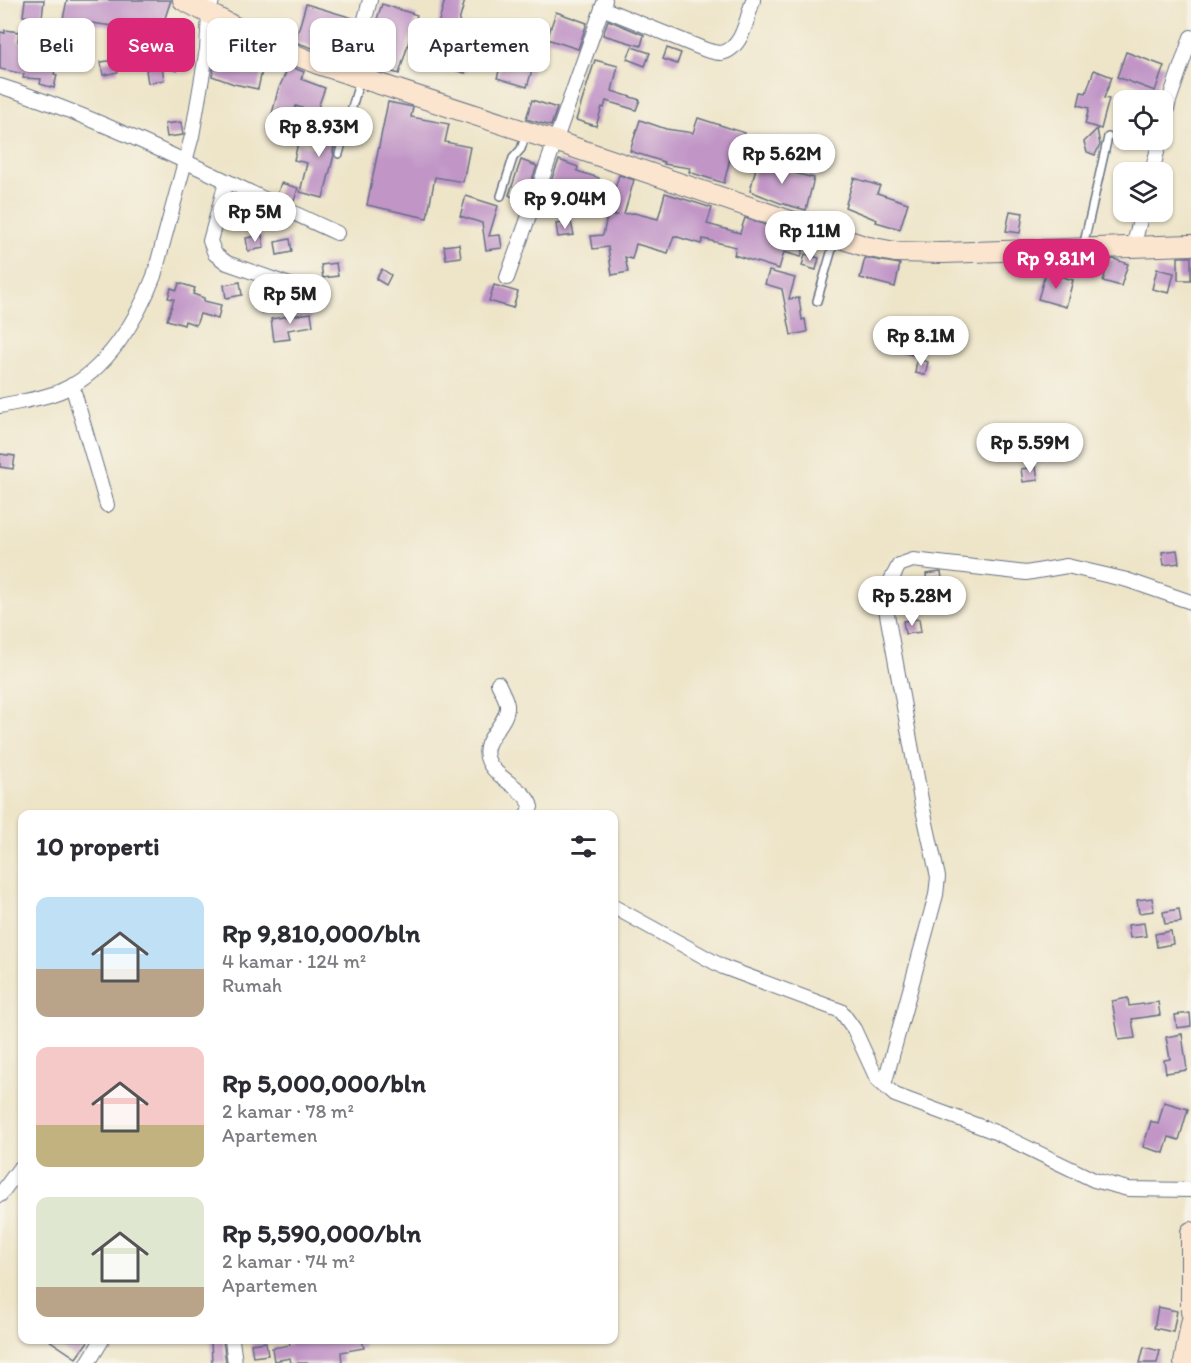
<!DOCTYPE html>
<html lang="id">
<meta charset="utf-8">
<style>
body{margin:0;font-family:Itim,sans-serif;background:#f2f2f3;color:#2b2b33;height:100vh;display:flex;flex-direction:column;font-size:22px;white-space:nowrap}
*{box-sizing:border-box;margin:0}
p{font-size:20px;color:#7c7c81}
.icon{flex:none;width:33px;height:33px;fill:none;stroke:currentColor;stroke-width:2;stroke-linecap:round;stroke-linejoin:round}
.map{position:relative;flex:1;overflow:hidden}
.panel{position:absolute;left:18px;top:810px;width:600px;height:534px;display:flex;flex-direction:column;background:#fff;border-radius:12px;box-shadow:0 2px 4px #0004}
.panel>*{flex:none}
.top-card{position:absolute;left:18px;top:18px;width:600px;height:54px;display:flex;gap:12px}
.tools{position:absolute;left:1113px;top:90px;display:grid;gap:12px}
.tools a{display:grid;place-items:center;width:60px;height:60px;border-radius:12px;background:#fff;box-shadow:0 2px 4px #0004;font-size:30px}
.price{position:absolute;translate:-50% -51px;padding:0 14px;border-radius:21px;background:#fff;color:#222;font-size:20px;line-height:39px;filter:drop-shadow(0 2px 3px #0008)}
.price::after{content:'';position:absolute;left:50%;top:36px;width:18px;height:14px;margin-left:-9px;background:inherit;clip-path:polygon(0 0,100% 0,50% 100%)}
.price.current{background:#db2777;color:#fff}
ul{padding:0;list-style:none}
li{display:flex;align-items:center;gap:18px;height:150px;padding:0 18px}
li span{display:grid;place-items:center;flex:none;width:168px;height:120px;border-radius:12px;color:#555}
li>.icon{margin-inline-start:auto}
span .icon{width:72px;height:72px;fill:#fffc;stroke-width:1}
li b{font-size:26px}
h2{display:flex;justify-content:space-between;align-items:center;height:72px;padding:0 18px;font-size:26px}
.tag{padding:0 21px;border-radius:12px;background:#fff;box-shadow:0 2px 4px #0004;font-size:21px;line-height:54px}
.tag.current{background:#db2777;color:#fff}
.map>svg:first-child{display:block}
.building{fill:#c196c7}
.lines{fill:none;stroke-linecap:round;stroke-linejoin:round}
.lane-casing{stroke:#656f83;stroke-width:10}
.street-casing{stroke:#656f83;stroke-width:16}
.secondary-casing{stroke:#656f83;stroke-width:22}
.lane{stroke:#fff;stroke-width:7}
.street{stroke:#fff;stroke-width:14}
.secondary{stroke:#fbe5cf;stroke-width:20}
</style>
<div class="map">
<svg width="1191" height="1363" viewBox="0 0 1191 1363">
<rect width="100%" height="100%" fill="#f7f3e8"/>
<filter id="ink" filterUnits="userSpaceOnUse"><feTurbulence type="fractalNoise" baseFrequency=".0167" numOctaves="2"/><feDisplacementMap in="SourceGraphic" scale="12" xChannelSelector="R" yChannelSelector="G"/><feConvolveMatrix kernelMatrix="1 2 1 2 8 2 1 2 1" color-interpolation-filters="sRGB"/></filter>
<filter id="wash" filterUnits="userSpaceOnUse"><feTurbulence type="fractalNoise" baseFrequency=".008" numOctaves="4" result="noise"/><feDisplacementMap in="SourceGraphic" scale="24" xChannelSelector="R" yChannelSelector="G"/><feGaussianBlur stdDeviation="1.35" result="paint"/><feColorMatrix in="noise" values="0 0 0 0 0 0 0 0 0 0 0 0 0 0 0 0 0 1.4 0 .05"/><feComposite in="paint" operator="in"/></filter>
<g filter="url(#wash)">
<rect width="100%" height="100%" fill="#eee5c9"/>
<g id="blocks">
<g class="building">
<polygon points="25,0 44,0 42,18 23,16"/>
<polygon points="67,0 171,0 162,27 181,32 179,41 172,39 170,44 183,48 177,71 162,66 164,80 148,83 146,70 149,69 158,37 120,27 63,19"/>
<polygon points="445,0 465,0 455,36 475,42 465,73 433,64 443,30 437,28"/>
<polygon points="306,4 356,19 345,59 295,42"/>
<polygon points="382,4 417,15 399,74 363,62 373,24 375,25"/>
<polygon points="556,12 587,23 578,49 547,39"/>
<polygon points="608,20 644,35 641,46 603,35"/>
<polygon points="5,30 19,32 18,41 42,44 40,61 56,65 54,74 57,75 54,88 40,84 41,79 23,78 24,74 0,69 0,32 5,33"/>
<polygon points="224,35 236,41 234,50 265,57 258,89 234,84 212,76 218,45 222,45"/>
<polygon points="509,37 539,47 527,87 497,78"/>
<polygon points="632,47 650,53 645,66 627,59"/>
<polygon points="667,48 681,53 677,64 663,59"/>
<polygon points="1126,52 1164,66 1155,91 1117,77"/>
<polygon points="116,60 118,72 103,75 101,62"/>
<polygon points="595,60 618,66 612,91 640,100 636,110 606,101 604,108 602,107 596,126 576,120"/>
<polygon points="289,66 304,72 301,79 325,88 316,113 296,106 289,135 268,130 278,90"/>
<polygon points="1094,70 1112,77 1104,98 1109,99 1101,129 1085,124 1089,108 1078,105 1081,92 1086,93"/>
<polygon points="532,100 557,108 551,126 526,119"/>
<polygon points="388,102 413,107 411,117 449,124 445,142 470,147 463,182 435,177 427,218 367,205"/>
<polygon points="325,113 340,116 333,152 334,155 323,198 300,192 307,163 294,160 298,143 318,148"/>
<polygon points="698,118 745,133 737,156 731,154 724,183 689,172 690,168 664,164 664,162 630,151 640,120 666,129 693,133"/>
<polygon points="181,122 183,135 167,137 165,124"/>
<polygon points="1097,129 1100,145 1095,155 1087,152 1084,142"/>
<polygon points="521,160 537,166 523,204 509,195"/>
<polygon points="559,160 578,167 577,171 599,178 589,206 546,194"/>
<polygon points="758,160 779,166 778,169 814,178 806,210 780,203 750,191"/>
<polygon points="619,175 634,180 624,214 634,213 658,219 665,193 712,208 707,224 740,233 745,218 806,239 801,257 784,252 779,269 734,255 736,247 703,239 701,244 674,236 668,253 636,244 632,259 625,257 628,272 612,275 608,247 593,249 591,236 603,235 607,217 617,215 608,212"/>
<polygon points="854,178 880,186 877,193 908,203 900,229 876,222 877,220 845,207"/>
<polygon points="281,183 298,188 294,201 277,195"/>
<polygon points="466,196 498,206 489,236 500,235 502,248 486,250 482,223 460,216"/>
<polygon points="1010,211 1023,213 1020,233 1006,231"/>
<polygon points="246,212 248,225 233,227 231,215"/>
<polygon points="571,222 574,235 558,237 556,224"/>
<polygon points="262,235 264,248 248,251 246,238"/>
<polygon points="290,239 292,252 277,255 275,242"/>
<polygon points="459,244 461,257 446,259 444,246"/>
<polygon points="805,254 819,258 816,270 802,266"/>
<rect x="1178" y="257" width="13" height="23"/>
<polygon points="865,258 900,264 895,287 860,278"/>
<polygon points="1114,259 1128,264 1121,286 1103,281 1109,260"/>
<polygon points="336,263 338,276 323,278 321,265"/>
<polygon points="382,269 391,275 386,285 376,279"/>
<polygon points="1157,269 1174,273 1169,293 1152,289"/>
<polygon points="769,271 795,278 789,299 799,298 802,320 805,319 807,332 791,335 782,289 765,284"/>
<polygon points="1046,272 1073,280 1066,307 1038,299"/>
<polygon points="240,282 242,295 226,298 224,285"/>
<polygon points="179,283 195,288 193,294 204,298 204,301 221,305 218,319 200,314 196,325 185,321 184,325 167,320 174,299 168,298 171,288 177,290"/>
<polygon points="494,285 518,292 513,308 489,301"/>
<polygon points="276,298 277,311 262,313 260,301"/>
<polygon points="311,313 313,326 288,330 290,339 274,341 271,319"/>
<polygon points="905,331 923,335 919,356 900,352"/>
<polygon points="917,359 928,362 925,375 915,373"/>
<polygon points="0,454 15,456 13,469 0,467"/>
<polygon points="1036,467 1038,480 1023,482 1021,469"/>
<polygon points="1177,550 1179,563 1164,565 1162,552"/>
<polygon points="941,572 943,585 927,587 926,574"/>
<polygon points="919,619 921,632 905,634 903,621"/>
<polygon points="1152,898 1154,911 1139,913 1137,900"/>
<polygon points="1179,909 1181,922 1165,924 1163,912"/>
<polygon points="1144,923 1146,936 1130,938 1128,925"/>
<polygon points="1171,931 1173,944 1157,947 1155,934"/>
<polygon points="1128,998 1129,1006 1158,1002 1160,1015 1132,1019 1135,1038 1119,1040 1112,1001"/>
<polygon points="1190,1013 1191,1026 1177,1028 1175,1015"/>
<polygon points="1182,1034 1187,1070 1166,1073 1164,1060 1170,1059 1166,1037"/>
<polygon points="1164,1102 1188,1109 1179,1140 1169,1137 1164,1153 1143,1147 1151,1121 1158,1124"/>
<polygon points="1158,1307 1177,1311 1173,1332 1154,1328"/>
<polygon points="49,1340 89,1340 76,1358"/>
<polygon points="211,1340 223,1340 226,1362 212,1363"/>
<polygon points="289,1340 362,1340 364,1348 341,1352 342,1363 291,1363 290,1358 274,1361 272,1348 290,1345"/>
<polygon points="266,1342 268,1355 253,1357 251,1344"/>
<polygon points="1144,1347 1160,1351 1157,1363 1140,1363"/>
</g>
</g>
</g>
<g filter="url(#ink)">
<use href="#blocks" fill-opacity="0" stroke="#656f83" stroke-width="1.5"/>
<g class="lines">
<defs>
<g id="lane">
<polyline points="339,154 360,79"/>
<polyline points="501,196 513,158 521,149 526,134"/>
<polyline points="1083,247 1108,137"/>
<polyline points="817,301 835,239"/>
</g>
<g id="street">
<path d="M602 8 706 50C710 51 716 53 721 53 743 49 747 17 753 0"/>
<polyline points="350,76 370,0"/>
<path d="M0 86C117 123 226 183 337 233"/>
<polyline points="1162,128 1169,101 1191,37"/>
<polyline points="1152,172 1160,140"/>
<polyline points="226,182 210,241 215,254 227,263 304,290"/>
<polyline points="1133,248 1142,212"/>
<polyline points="507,278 605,0"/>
<polyline points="72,385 107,505"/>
<path d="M0 406C21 401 44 399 63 390 106 372 138 318 154 276L192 136 207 49 209 14 212 0"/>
<path d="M498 683C501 690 506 698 507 705 509 724 479 740 488 760 495 779 527 789 531 807L527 814"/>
<polyline points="614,907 723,967 841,1011 854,1029 877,1079 895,1095 995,1132 1094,1180 1128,1189 1191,1190"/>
<polyline points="884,1085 936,895 938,877 922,805 886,609 889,584 899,565 913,560 1026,573 1067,566 1127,580 1191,602"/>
<polyline points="0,1195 19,1169"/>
<polyline points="232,1340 235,1363"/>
<polyline points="88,1363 102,1340"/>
</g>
<g id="secondary">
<polyline points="183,0 268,44 318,64 555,141 864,246 895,252 943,253 1191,245"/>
<polyline points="1191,1232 1191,1312"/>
<polyline points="1184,1363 1191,1323"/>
</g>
</defs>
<use href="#lane" class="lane-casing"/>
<use href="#street" class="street-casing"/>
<use href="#secondary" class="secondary-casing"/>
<use href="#lane" class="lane"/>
<use href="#street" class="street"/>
<use href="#secondary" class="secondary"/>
</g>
</g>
</svg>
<div class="tools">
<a><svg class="icon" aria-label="locate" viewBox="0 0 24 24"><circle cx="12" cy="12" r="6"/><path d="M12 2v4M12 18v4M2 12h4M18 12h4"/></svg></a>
<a><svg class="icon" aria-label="layers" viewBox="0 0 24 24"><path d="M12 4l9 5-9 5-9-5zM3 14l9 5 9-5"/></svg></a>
</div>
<b class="price" style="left:319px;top:158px">Rp 8.93M</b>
<b class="price" style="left:782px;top:185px">Rp 5.62M</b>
<b class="price" style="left:565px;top:230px">Rp 9.04M</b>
<b class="price" style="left:255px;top:243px">Rp 5M</b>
<b class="price" style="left:810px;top:262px">Rp 11M</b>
<b class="price current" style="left:1056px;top:290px">Rp 9.81M</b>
<b class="price" style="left:290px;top:325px">Rp 5M</b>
<b class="price" style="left:921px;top:367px">Rp 8.1M</b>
<b class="price" style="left:1030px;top:474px">Rp 5.59M</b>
<b class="price" style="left:912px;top:627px">Rp 5.28M</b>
<div class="top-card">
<a class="tag">Beli</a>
<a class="tag current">Sewa</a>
<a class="tag">Filter</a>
<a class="tag">Baru</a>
<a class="tag">Apartemen</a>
</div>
<section class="panel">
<h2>10 properti<svg class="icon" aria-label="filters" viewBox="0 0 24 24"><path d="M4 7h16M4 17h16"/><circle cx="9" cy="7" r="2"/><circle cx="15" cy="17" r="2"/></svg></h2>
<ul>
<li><span style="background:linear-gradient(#bfe0f5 60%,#b9a48a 0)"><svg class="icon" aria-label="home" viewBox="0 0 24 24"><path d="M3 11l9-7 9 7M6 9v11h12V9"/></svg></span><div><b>Rp 9,810,000/bln</b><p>4 kamar · 124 m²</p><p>Rumah</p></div></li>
<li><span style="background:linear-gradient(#f6c9c9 65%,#c2b280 0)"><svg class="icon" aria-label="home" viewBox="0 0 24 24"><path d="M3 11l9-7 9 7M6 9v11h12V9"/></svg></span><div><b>Rp 5,000,000/bln</b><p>2 kamar · 78 m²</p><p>Apartemen</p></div></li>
<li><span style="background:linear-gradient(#dfe7d0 75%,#b9a48a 0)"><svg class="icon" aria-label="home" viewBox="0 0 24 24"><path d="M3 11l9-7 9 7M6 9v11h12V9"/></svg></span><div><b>Rp 5,590,000/bln</b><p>2 kamar · 74 m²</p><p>Apartemen</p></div></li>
</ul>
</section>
</div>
